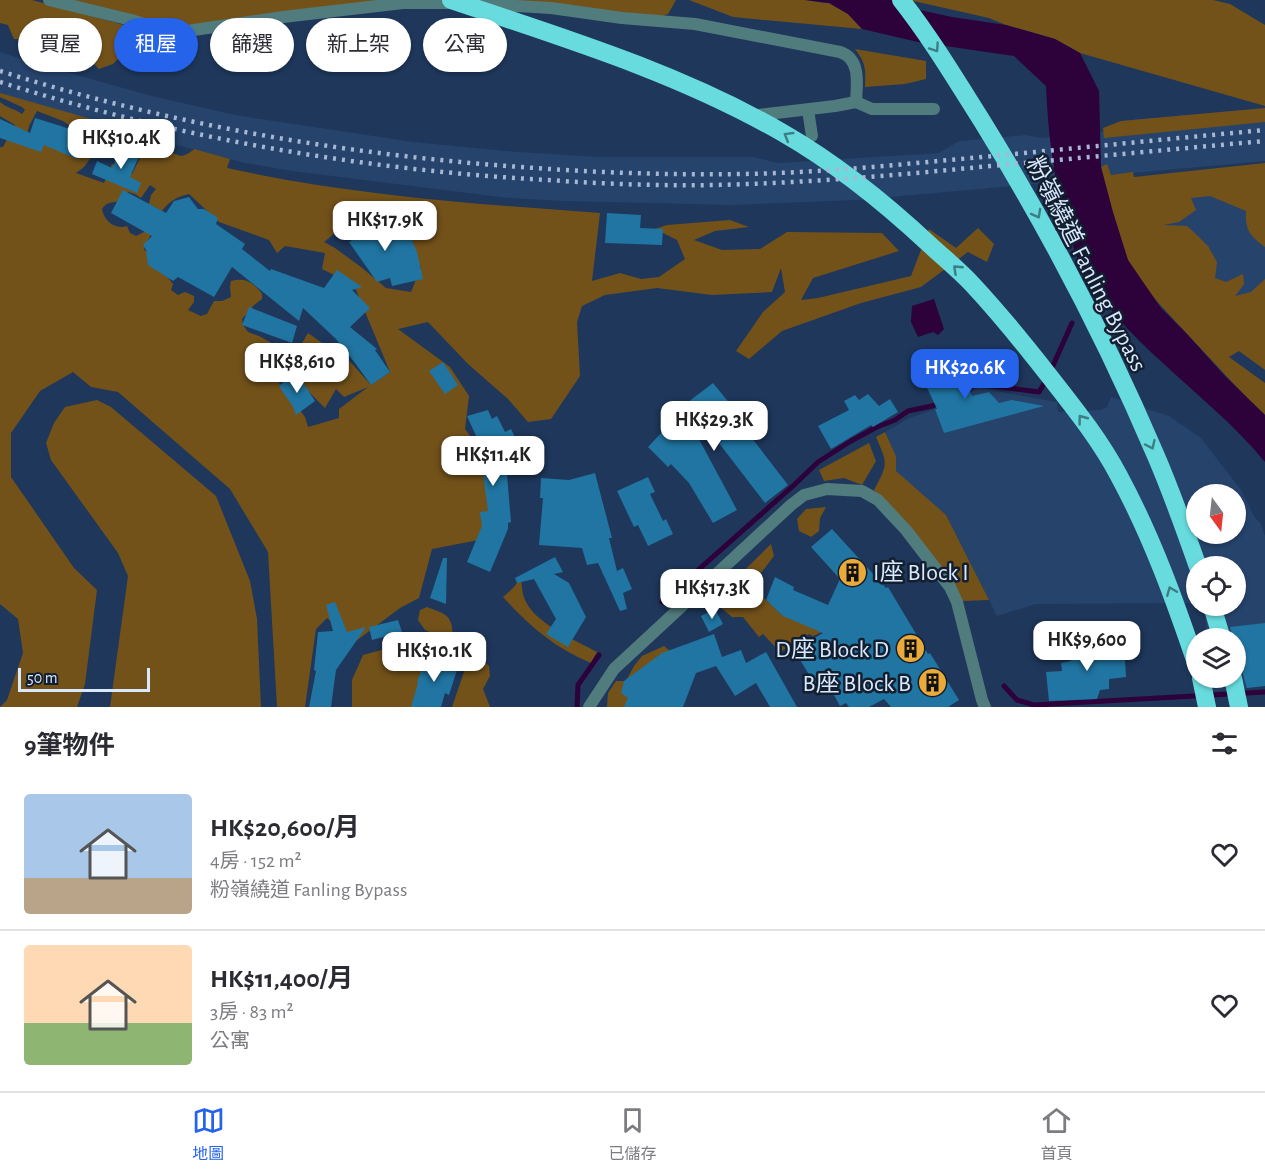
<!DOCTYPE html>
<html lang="zh-TW">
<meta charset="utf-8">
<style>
body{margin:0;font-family:"Alegreya Sans","Noto Sans TC",sans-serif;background:#f7f7f7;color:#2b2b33;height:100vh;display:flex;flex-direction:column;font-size:22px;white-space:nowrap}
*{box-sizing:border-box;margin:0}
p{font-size:20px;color:#7c7c81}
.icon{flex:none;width:33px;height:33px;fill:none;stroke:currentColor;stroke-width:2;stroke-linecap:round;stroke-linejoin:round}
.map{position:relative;height:707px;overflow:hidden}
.drawer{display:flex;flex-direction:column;background:#fff;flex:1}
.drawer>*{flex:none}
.banner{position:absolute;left:18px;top:18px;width:600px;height:54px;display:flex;gap:12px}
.needle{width:39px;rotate:165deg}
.buttons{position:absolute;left:1186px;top:484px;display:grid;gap:12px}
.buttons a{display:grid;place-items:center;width:60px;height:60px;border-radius:50%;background:#fff;box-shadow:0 2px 4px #0004;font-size:30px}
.scale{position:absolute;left:18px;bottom:15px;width:132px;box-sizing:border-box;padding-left:6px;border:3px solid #d8e8ff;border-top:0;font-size:16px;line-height:21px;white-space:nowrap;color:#d8e8ff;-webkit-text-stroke:4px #131f2f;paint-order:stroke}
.price{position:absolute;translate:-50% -51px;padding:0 14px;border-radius:12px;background:#fff;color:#222;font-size:20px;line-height:39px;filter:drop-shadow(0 2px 3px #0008)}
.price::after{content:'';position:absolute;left:50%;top:36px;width:18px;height:14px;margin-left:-9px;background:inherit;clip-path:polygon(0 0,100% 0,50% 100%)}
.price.selected{background:#2563eb;color:#fff}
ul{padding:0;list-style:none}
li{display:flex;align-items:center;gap:18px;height:150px;padding:0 24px}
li+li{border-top:2px solid #e1e1e2}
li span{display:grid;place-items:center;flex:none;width:168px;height:120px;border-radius:6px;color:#555}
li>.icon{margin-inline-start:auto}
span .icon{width:72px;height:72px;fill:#fffc;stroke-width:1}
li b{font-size:26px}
h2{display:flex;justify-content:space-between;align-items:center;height:72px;padding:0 24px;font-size:26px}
.tag{padding:0 21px;border-radius:27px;background:#fff;box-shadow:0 2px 4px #0004;font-size:21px;line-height:54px}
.tag.selected{background:#2563eb;color:#fff}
.menu{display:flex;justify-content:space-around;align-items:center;height:84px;border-top:2px solid #e1e1e2;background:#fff;font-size:16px;color:#7c7c81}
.menu a{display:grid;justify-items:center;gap:3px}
.menu .selected{color:#2563eb}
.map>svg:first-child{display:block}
.built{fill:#26436c;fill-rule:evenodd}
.green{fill:#73521a;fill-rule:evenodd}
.water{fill:#2d013a}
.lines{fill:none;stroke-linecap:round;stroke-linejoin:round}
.stream{stroke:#2d013a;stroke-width:5}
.building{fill:#2075a2}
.street{stroke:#517c7d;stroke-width:12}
.highway{stroke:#67dbdd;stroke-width:18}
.rail{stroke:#a6b8d3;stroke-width:4.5;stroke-dasharray:3 6;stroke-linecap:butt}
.oneway{stroke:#3d7d86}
.labels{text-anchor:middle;stroke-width:5;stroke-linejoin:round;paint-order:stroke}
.street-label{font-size:24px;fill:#d8e8ff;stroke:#131f2f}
.poi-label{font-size:24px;fill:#d8e8ff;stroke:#131f2f;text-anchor:end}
</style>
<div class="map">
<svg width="1265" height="707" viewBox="0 0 1265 707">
<rect width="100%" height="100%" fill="#1e375b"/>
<g class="built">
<polygon points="0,52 31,62 148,95 235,115 413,142 505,151 598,157 754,157 778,163 939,153 959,141 1026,135 1042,138 1103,132 1121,121 1265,108 1265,161 1111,175 1106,165 1056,182 858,200 733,205 563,201 508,198 292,171 245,163 12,101 0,97"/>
<polygon points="1245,185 1265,214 1265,292 1243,309 1148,223 1137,195"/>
<path d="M979 388 1057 402 1058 412 1100 410 1107 407 1111 397 1169 416 1201 438 1241 490 1254 516 1261 524 1265 536V686L1203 693 1204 678H1236V639H1205L1207 606H1236V567H1197V603L1036 604 997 616 946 515 888 480 896 456 885 432 909 418 942 407ZM1197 495H1236V534H1197Z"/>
</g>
<g class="green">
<polygon points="0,0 32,0 146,31 113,64 99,69 91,61 74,57 71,60 47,56 27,39 14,39 8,25 0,23"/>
<polygon points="59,0 676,0 668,14 649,20 453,3 187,31"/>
<polygon points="689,0 805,0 825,3 829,3 848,14 862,29 733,17"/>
<polygon points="909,0 1213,0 1230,4 1265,25 1265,106 1080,53 1055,39 1006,25 989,18"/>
<path d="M855 49 926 61V79L905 84 865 87C866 71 866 63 855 49Z"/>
<path d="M0 93 144 134 147 141C151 144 177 155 181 156 185 156 191 152 194 149L230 159 227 168C349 195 476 204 600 213L592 281 620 273 641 279 659 277 685 259 677 240 655 229 667 225 730 220 749 227 715 231 694 240 722 250 760 249 787 232 882 233 899 251 813 278 801 300 818 298 911 276 929 229 956 248 978 228 994 244 987 262 968 252 921 287 861 303 782 331 749 359 736 351 763 312 785 292 781 268 772 292 712 295 657 288 605 295 582 306 577 322 580 376 551 419 528 422 508 399 468 364 428 322 398 329 450 367 469 396 465 429 502 478 489 538 432 549 419 598 400 608 356 641 327 618 316 629 305 707H277L268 552 230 489 118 392 91 387 73 372 40 391 11 433V477L74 568 97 590 85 684 77 707H0L7 700 23 653 18 619 0 604V147H3L15 125 0 116V102C7 108 15 109 22 114L25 110 22 107 0 97ZM37 111 63 121 77 131 56 146 26 138 29 126ZM105 138 142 154 132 174 112 164 104 183 76 173 84 167ZM150 185 156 189 151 195 149 204 162 211C170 201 176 197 189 194L219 222 269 240 277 253 285 246 325 253 322 269 354 285 390 372 371 385 336 346 325 345 308 333 298 350H284L259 336 248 332 243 325 242 319 254 305 262 299V294C254 283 246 277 231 281L230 287 231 297 222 301H214L207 314 201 316 188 310 194 302V296L185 292 178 295 171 290 173 284 144 249 151 234 148 230 136 236 130 233 127 226C115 230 104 221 102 209 110 197 118 208 128 192L135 194 141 198ZM356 225 369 229 421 267 411 292 386 288 361 267 335 248 324 242 340 229ZM289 372 325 408 336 389 344 397 368 387 339 409V418L308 427 305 417 282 386 278 382Z"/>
<polygon points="1265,108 1265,122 1104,138 1103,128 1121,121"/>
<path d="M1265 163V247C1250 236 1245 230 1246 211L1210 196 1191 198 1196 210 1179 222 1163 225 1187 226 1198 236 1208 246 1217 262 1215 278 1226 282 1243 274 1244 284 1235 296 1251 292 1265 279V370L1239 351 1229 357 1265 383V415C1238 390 1214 362 1188 335 1167 311 1142 289 1128 260 1115 232 1109 197 1101 167L1107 164 1111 175 1133 172 1134 177Z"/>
<polygon points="97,400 111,407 216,496 250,581 257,619 261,707 110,707 128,576 118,553 51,460 46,443 54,423 65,407"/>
<path d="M885 432 896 456V471L946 515 989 600 962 601 950 577 884 500 874 490C888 463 888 465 876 437Z"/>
<polygon points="869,443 876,461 862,485 844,478 824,481 819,470"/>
<polygon points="826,507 820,518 819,531 811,537 799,531 797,519 806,509"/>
<polygon points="771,544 774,556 748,590 764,598 782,615 838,625 813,636 809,634 780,652 763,634 759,637 743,617 732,617 713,601"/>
<path d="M521 578C522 587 522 594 526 602 538 625 575 640 597 652L591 663C555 648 529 626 503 597L513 588Z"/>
<path d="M427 607C448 615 452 615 453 638L468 642 471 633 478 656 489 666 490 676 483 689 490 707H452L466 666 441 651 444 639 425 630 418 620 420 610Z"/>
<polygon points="411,642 439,654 417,707 352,707 352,680 363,655"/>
<polygon points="664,646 677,657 645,707 607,707 608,693 616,681 626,681 634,666 642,656"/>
</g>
<g class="water">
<path d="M805 0H898L906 7 952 17 1006 25 1055 39 1080 53 1099 91 1101 167 1113 212 1128 260 1161 308 1187 334 1224 375 1265 415V462C1235 425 1197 395 1163 363 1131 335 1101 302 1081 265 1075 254 1072 242 1068 230 1054 184 1048 134 1046 86L1014 56 918 42 862 29 848 14 829 3Z"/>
<polygon points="934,299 944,329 938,335 933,332 918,337 911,322 912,306"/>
</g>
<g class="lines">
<g class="stream">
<polyline points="1051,370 1072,323"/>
<polyline points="964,391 976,384 1039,392 1047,379"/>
<polyline points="662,602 794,485 818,462 851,441 877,427 895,420 908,411 932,406 940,403"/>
<polyline points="1004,686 1017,700 1034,705 1265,692"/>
<polyline points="577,707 578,685 599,655"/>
</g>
</g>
<g class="building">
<polygon points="35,118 83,133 78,144 82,146 77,159 44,145 41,152 0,138 0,119 30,133"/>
<polygon points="122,146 141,152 130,177 141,183 137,193 92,174 97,161 112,168"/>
<polygon points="123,190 166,213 174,201 189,197 198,209 204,209 218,218 216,224 245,244 242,249 270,271 271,269 324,288 337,270 362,287 352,290 370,308 350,327 377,349 375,350 390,372 371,385 355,363 336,339 303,308 299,321 232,267 214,297 178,277 173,281 148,265 146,250 143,245 152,236 111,213"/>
<polygon points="374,213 379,225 397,230 400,240 411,238 417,252 423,279 392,286 390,278 377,282 349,242 355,238 347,222"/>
<polygon points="607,213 641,215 640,228 663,229 662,245 605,243"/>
<polygon points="249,307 297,326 292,343 242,325"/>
<polygon points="955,360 972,396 989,392 999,403 1012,400 1044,406 944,433 935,409 937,409 921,375"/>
<polygon points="443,362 458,385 445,394 429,371"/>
<polygon points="292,375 296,381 300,378 315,401 296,415 293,407 279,386"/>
<polygon points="713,383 731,405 728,407 788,485 765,503 702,421 693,428 737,510 713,523 689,483 671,464 668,467 648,447 664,430 660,426 671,415"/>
<polygon points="868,394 879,406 890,399 898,412 873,427 871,425 831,449 818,426 849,410 844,401 855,395 859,400"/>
<polygon points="488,410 492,419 497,416 505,432 511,429 518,443 512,446 518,469 507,475 511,522 508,523 508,529 490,572 467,562 482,526 480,512 488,511 483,473 492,471 467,416"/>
<polygon points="595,473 612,538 609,538 617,571 623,568 632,589 623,593 627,609 620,611 598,563 587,565 582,548 539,545 543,498 540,498 541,478 569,480"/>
<polygon points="648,477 655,492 650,494 663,521 666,519 673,534 648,546 638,525 634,527 617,491"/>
<polygon points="832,529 886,588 888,587 928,654 930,653 959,700 948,707 891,707 884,699 869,707 849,707 846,703 840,706 829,686 819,691 794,650 823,633 783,616 766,600 775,577 794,587 793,590 828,605 840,579 811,547"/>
<polygon points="555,557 563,572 554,574 569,583 586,617 568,647 546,634 556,619 534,579 517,583 515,578"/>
<polygon points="443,558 447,558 446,604 430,598"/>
<polygon points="335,602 347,632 366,627 336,670 331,707 309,707 316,671 314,670 318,632 333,631 326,605"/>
<polygon points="715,609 723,624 709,632 701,616"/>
<polygon points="398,620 402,632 372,640 369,627"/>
<polygon points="1265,623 1265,686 1247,688 1242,671 1236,667 1236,639 1233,639 1230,627"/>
<polygon points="714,634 722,657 741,650 746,663 766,652 797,707 770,707 756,683 735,696 716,666 696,673 683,707 624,707 628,698 621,693 624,681 662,653"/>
<polygon points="1072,643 1124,643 1126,677 1109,679 1109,689 1100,690 1097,699 1049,701 1046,672 1062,671 1061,663 1071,661"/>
<polygon points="428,653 458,667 449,695 445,693 441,707 411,707 418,683 417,682"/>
</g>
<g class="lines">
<g class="street">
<polyline points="49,0 131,20 157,28 187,31 283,17 403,3 459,3"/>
<path d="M480 4 551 8 622 18 695 24 840 52C861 59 857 83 856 102L835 106 750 116"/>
<polyline points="856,102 872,109 934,109"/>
<polyline points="808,110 812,136"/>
<polyline points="589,707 614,669 791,505 804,495 827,489 862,491 878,500 906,530 950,587 957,602 982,700 985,707"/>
</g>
<g class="highway">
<path d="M451 0C564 38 679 73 783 133 837 164 885 203 930 245 944 258 959 270 972 284 1000 314 1025 345 1050 377 1075 409 1100 440 1119 476 1152 537 1175 601 1197 666"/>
<path d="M901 0C931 38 956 80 982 121 1048 228 1107 341 1156 456 1172 493 1185 530 1198 567"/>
<polyline points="1212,606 1222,639"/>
<polyline points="1201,678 1207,707"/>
<polyline points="1233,678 1239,707"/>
</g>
<g class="rail">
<path d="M0 71C174 126 354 156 535 168 604 173 672 175 741 174 818 173 894 165 971 158 1069 149 1167 139 1265 130"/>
<path d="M0 82C177 138 363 170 548 180 604 184 659 186 715 185 807 183 899 175 990 166 1082 158 1173 149 1265 141"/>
</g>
</g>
<defs><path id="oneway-chevron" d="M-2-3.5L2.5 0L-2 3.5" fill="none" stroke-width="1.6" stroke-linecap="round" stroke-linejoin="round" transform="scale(1.5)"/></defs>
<g class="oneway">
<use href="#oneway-chevron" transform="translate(935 48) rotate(56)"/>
<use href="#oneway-chevron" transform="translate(788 136) rotate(-149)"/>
<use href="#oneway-chevron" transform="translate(1037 214) rotate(61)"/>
<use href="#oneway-chevron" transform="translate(957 269) rotate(-137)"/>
<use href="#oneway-chevron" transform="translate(1082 419) rotate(-127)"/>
<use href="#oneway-chevron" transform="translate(1151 445) rotate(65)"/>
<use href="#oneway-chevron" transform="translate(1171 591) rotate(-112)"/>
</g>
<defs>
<symbol id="building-disc" viewBox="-11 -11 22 22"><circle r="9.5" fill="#eaaa39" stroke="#131f2f"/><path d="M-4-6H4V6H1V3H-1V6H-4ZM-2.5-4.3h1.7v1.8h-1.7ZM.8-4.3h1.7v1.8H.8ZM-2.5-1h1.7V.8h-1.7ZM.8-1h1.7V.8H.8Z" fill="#111"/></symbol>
</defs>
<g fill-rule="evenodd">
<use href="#building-disc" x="836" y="556" width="33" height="33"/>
<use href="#building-disc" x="894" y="632" width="33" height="33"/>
<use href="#building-disc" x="916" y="666" width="33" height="33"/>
</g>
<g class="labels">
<g class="street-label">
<text transform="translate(1087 264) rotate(63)" y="8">粉嶺繞道 Fanling Bypass</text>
</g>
<g class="poi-label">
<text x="873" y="580" text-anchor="start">I座 Block I</text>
<text x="889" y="657">D座 Block D</text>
<text x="911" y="691">B座 Block B</text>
</g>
</g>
</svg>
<div class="buttons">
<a><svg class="needle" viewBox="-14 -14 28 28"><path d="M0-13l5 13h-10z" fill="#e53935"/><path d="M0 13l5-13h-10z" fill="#7c7c81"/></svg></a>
<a><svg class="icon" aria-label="locate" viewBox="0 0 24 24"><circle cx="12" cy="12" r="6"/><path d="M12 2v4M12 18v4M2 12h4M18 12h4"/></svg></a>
<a><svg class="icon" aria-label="layers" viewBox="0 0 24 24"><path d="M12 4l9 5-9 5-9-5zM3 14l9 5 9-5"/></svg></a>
</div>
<div class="scale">50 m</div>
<b class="price" style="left:121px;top:170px">HK$10.4K</b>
<b class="price" style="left:385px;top:252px">HK$17.9K</b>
<b class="price" style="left:297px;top:394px">HK$8,610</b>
<b class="price selected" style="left:965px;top:400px">HK$20.6K</b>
<b class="price" style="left:714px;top:452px">HK$29.3K</b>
<b class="price" style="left:493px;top:487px">HK$11.4K</b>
<b class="price" style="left:712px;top:620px">HK$17.3K</b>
<b class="price" style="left:1087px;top:672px">HK$9,600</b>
<b class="price" style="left:434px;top:683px">HK$10.1K</b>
<div class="banner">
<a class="tag">買屋</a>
<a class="tag selected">租屋</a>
<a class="tag">篩選</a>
<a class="tag">新上架</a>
<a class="tag">公寓</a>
</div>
</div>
<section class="drawer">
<h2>9筆物件<svg class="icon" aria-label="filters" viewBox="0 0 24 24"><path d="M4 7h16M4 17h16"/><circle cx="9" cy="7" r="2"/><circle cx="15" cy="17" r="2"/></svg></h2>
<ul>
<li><span style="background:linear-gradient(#a9c7e8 70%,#b9a48a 0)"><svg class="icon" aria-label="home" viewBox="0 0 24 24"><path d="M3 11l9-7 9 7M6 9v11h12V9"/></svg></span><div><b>HK$20,600/月</b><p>4房 · 152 m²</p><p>粉嶺繞道 Fanling Bypass</p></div><svg class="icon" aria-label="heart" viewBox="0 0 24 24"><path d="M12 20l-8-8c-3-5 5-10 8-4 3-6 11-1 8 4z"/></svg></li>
<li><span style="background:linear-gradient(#ffd9b3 65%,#8fb573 0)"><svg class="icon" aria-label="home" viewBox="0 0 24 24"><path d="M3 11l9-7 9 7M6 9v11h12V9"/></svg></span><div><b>HK$11,400/月</b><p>3房 · 83 m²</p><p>公寓</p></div><svg class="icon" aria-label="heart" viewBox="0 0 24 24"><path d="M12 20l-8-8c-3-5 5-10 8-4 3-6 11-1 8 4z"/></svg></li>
</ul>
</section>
<nav class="menu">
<a class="selected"><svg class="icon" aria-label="map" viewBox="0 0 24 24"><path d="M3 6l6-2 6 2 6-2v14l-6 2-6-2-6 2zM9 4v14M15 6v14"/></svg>地圖</a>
<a><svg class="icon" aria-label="saved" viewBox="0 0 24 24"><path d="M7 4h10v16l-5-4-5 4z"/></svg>已儲存</a>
<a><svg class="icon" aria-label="home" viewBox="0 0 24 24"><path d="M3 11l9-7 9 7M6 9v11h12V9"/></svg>首頁</a>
</nav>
